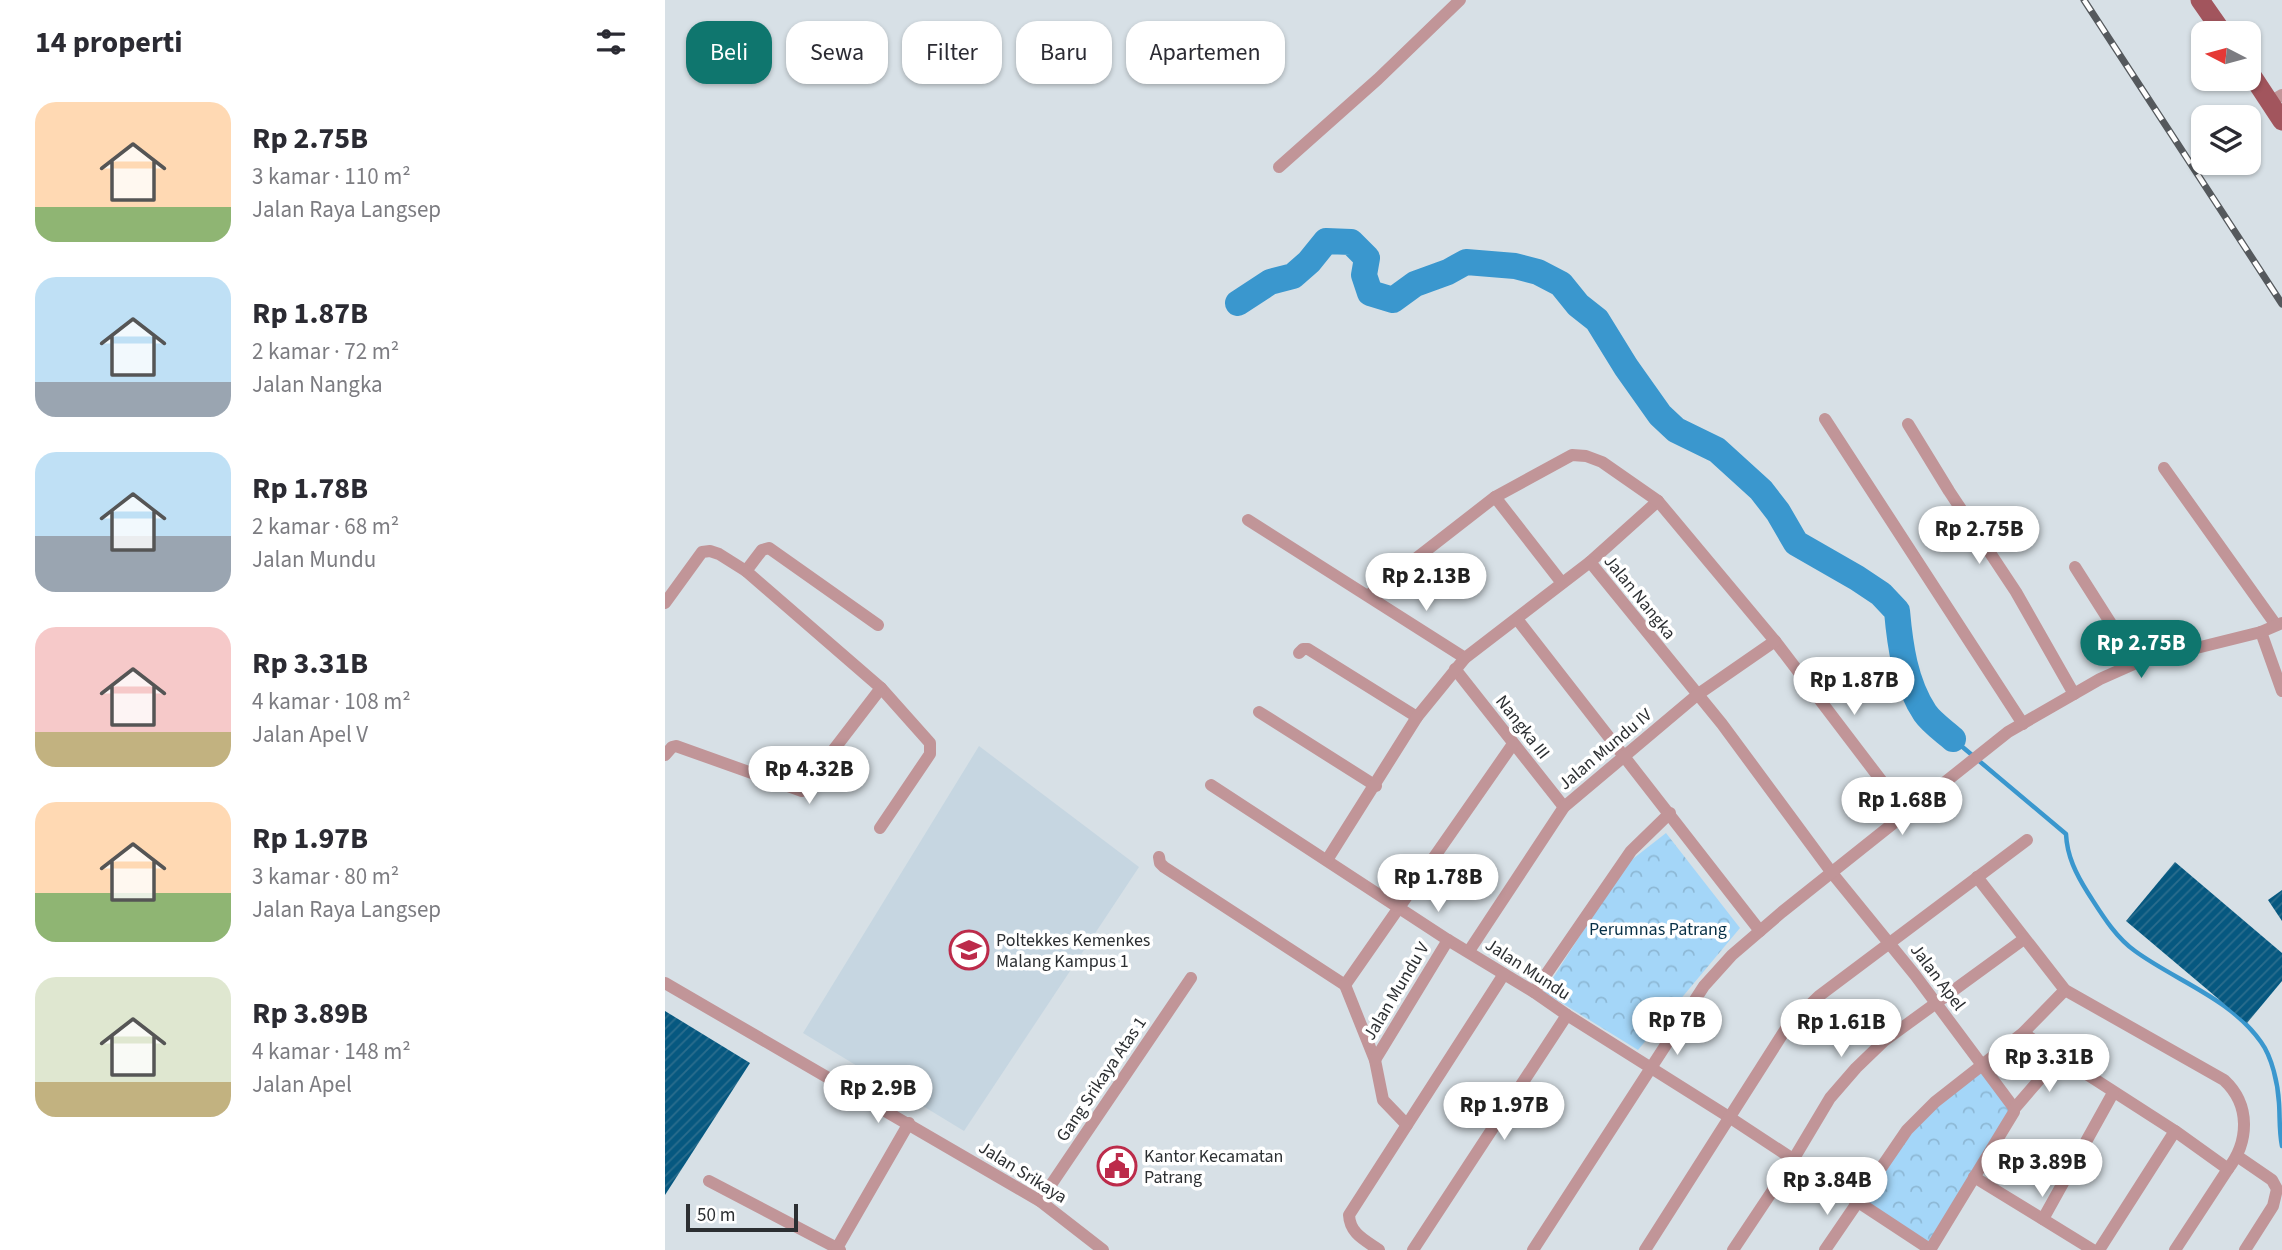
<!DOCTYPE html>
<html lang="id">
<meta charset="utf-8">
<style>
body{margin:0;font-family:"Source Sans 3",sans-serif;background:#f7f7f7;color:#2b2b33;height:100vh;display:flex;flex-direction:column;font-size:26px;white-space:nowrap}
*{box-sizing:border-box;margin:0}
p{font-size:23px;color:#7c7c81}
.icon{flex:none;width:38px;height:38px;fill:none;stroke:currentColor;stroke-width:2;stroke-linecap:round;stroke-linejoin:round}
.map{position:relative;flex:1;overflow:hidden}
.panel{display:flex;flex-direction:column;background:#fff;width:665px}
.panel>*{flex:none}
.hud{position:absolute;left:21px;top:21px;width:665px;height:63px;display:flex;gap:14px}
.needle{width:46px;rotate:276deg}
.tools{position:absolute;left:1526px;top:21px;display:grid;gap:14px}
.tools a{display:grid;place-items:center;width:70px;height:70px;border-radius:14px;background:#fff;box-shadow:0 2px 5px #0004;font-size:35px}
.scale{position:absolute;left:21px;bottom:18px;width:112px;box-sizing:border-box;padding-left:7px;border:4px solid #2c2f32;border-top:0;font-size:19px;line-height:24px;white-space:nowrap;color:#2c2f32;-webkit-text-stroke:5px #fff;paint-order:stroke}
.price{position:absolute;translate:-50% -60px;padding:0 16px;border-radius:24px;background:#fff;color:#222;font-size:23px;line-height:46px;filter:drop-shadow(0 2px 4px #0008)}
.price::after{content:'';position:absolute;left:50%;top:42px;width:21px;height:16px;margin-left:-10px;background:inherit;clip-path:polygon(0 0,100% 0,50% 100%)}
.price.current{background:#0f766e;color:#fff}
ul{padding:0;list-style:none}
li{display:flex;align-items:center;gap:21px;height:175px;padding:0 35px}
li span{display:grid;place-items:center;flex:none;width:196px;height:140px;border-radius:21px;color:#555}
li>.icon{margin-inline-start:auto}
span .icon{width:84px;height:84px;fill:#fffc;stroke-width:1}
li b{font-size:30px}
h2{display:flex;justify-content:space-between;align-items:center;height:84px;padding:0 35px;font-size:30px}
.tag{padding:0 24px;border-radius:21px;background:#fff;box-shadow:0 2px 5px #0004;font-size:24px;line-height:63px}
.tag.current{background:#0f766e;color:#fff}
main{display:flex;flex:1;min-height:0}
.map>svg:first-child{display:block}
.built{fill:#c6d6e1}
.park{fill:url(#park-crowns)}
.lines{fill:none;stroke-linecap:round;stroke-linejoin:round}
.stream{stroke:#3a97ce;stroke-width:4.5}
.river{stroke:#3a97ce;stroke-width:26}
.building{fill:url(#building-hatch)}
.minor{stroke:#c19598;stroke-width:12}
.primary{stroke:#a2555d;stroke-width:19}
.rail-casing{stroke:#55595d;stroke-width:7}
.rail{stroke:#fff;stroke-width:4.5;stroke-dasharray:13;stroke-linecap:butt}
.labels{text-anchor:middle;stroke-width:7;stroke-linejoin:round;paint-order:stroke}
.street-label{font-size:18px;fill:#2c2f32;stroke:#fff}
.park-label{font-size:18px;fill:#073047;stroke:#fff}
.poi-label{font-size:18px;fill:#2c2f32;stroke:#fff;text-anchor:start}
</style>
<main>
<section class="panel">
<h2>14 properti<svg class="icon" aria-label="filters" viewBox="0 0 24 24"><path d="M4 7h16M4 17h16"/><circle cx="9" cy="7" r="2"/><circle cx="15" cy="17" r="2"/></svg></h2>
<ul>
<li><span style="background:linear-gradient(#ffd9b3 75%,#8fb573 0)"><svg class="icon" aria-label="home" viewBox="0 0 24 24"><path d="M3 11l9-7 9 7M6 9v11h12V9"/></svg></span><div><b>Rp 2.75B</b><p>3 kamar · 110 m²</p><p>Jalan Raya Langsep</p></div></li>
<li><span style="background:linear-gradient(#bfe0f5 75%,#9aa5b1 0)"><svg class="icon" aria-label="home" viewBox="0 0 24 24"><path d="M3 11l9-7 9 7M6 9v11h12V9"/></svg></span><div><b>Rp 1.87B</b><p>2 kamar · 72 m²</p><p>Jalan Nangka</p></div></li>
<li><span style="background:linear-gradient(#bfe0f5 60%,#9aa5b1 0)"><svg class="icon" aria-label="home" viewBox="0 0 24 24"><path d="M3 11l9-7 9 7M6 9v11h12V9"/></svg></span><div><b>Rp 1.78B</b><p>2 kamar · 68 m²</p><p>Jalan Mundu</p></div></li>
<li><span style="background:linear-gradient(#f6c9c9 75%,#c2b280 0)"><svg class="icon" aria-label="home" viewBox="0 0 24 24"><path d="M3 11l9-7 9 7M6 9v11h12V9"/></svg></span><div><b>Rp 3.31B</b><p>4 kamar · 108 m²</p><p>Jalan Apel V</p></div></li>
<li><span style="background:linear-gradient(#ffd9b3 65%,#8fb573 0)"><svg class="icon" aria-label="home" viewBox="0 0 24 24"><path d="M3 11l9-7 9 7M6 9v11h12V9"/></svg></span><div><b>Rp 1.97B</b><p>3 kamar · 80 m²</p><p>Jalan Raya Langsep</p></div></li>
<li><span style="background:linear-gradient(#dfe7d0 75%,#c2b280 0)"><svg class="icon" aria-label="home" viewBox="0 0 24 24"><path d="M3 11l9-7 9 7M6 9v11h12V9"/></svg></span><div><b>Rp 3.89B</b><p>4 kamar · 148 m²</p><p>Jalan Apel</p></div></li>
</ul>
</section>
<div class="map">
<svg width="1617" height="1250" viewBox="0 0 1617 1250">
<defs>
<pattern id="park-crowns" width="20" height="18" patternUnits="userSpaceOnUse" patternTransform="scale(1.75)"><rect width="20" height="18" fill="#a4d6f8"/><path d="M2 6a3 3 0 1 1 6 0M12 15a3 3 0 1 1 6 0" fill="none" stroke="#8db8d5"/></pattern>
<pattern id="building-hatch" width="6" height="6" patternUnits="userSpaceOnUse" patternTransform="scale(1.75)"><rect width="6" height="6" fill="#065880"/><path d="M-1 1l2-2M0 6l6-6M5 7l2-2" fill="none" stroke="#2b6d8d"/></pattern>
</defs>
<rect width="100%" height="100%" fill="#d7e0e6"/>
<polygon class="built" points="314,746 474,867 299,1131 138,1033"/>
<g class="park">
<polygon points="1001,833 1075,928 973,1050 879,992 960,865"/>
<polygon points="1317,1066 1349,1110 1266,1248 1193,1201 1244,1130"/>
</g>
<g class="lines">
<path class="stream" d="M1288 739 1401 834C1402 856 1411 874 1423 893 1436 913 1450 937 1470 951 1511 981 1565 998 1596 1042 1607 1057 1613 1084 1614 1103 1615 1117 1614 1131 1617 1146"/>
<path class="river" d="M573 303 605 282 628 276 644 262 661 241 686 242 702 258 699 275 705 293 728 300 750 284 783 272 801 262 850 266 873 272 896 284 913 305 932 320 961 367 995 415 1011 430 1052 450 1096 490 1113 512 1131 543 1192 578 1216 594 1232 611C1235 645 1240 683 1260 713 1267 723 1279 731 1288 739"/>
</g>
<g class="building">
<polygon points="1510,862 1617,953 1617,981 1582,1023 1461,921"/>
<polygon points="1617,890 1617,921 1603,900"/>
<polygon points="0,1011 85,1063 0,1195"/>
</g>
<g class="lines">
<g class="minor">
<polyline points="1605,102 1617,95"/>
<polyline points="614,167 713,79 795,0"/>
<polyline points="1160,419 1358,724"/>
<polyline points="1243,424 1284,491 1351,592 1409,694"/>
<polyline points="1499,468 1611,625"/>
<polyline points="830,497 897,583"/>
<polyline points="583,520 800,658"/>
<polyline points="925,562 993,501"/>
<polyline points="1410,567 1471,663"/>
<polyline points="81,571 97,550 104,548 213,625"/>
<polyline points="704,595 830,497 907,455 921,456 937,462 993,501 1110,641 1241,813"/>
<polyline points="0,603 37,552 45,551 54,554 81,571 216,688 265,743 265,754 215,828"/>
<polyline points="852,619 1095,931"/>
<polyline points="1596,632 1617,691"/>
<polyline points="634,653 638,649 643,649 752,717"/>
<polyline points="790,669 899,807"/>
<polyline points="594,712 711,786"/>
<polyline points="0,755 7,747 11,746 137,791 216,688"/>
<polyline points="546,785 783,940 869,992 902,1015 1064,1117 1266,1250"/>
<polyline points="494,857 495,863 499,867 680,985 848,744"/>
<polyline points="662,860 752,717 800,658 925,562 1057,724 1167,873 1250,975 1349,1108 1349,1112 1265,1250"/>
<path d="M1312 877 1400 990 1559 1080C1586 1105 1584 1142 1563 1169"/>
<polyline points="804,951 899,807 1032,695 1110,641"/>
<polyline points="0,983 375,1201 438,1250"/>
<polyline points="680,985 710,1060 718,1100 742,1125"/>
<polyline points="869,992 966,851 1005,813"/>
<polyline points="1358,1033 1510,1131 1563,1169 1510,1250"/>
<polyline points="710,1060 783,940"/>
<polyline points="1349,1109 1394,1057"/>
<polyline points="1572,1156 1607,1180 1612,1189 1608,1206 1580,1250"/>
<polyline points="1309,1177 1428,1250"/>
<polyline points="44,1181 172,1248 171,1250"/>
<polyline points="375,1201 526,978"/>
<polyline points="1378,1219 1448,1093"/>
<polyline points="175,1250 172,1248 244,1123"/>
<path d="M714 1250C700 1240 685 1234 684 1215L839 974"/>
<polyline points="748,1250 902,1015"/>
<polyline points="868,1250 1039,986 1067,955 1117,912 1343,732 1435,679 1471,663 1596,632 1617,623"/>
<polyline points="980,1250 1122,1027 1154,996 1362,840"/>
<polyline points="1068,1250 1128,1160 1165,1098 1191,1068 1219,1041 1359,939"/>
<polyline points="1160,1250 1242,1130 1270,1102 1358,1033 1400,990"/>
<polyline points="1434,1250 1510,1131"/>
</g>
<g class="primary">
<polyline points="1535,0 1558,33"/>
<polyline points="1584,71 1617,121"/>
</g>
<defs>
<polyline id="rail" points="1419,0 1617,304"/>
</defs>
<use href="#rail" class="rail-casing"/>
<use href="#rail" class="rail"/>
</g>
<defs>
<symbol id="university-ring" viewBox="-11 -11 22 22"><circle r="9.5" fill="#fff" stroke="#bc2b4a" stroke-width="1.5"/><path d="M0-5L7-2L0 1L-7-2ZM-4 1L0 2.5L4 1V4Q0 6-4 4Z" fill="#bc2b4a"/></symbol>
<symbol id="civic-ring" viewBox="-11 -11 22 22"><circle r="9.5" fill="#fff" stroke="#bc2b4a" stroke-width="1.5"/><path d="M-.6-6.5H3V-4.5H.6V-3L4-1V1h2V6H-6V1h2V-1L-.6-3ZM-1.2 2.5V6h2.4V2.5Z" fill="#bc2b4a"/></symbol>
</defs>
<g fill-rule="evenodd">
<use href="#university-ring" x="282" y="928" width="44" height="44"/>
<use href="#civic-ring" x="430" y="1144" width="44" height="44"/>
</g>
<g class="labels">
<g class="street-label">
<text transform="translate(975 597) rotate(51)" y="6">Jalan Nangka</text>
<text transform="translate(858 727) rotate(52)" y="6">Nangka III</text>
<text transform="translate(940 749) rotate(-40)" y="6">Jalan Mundu IV</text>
<text transform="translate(863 969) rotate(33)" y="6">Jalan Mundu</text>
<text transform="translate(1273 977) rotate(53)" y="6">Jalan Apel</text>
<text transform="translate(731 991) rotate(-59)" y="6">Jalan Mundu V</text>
<text transform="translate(436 1079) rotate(-56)" y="6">Gang Srikaya Atas 1</text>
<text transform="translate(358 1172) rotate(32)" y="6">Jalan Srikaya</text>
</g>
<g class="park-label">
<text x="993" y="935">Perumnas Patrang</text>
</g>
<g class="poi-label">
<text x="331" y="946">Poltekkes Kemenkes<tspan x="331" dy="21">Malang Kampus 1</tspan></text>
<text x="479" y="1162">Kantor Kecamatan<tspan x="479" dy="21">Patrang</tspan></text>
</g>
</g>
</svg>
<div class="tools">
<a><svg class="needle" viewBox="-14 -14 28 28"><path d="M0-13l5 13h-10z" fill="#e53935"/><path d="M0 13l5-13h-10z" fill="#7c7c81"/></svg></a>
<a><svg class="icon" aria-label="layers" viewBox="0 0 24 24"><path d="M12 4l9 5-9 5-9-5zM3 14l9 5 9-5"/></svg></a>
</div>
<div class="scale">50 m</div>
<b class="price" style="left:1314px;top:566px">Rp 2.75B</b>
<b class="price" style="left:761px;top:613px">Rp 2.13B</b>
<b class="price current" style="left:1476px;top:680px">Rp 2.75B</b>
<b class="price" style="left:1189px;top:717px">Rp 1.87B</b>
<b class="price" style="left:144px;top:806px">Rp 4.32B</b>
<b class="price" style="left:1237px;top:837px">Rp 1.68B</b>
<b class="price" style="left:773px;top:914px">Rp 1.78B</b>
<b class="price" style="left:1012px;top:1057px">Rp 7B</b>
<b class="price" style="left:1176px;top:1059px">Rp 1.61B</b>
<b class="price" style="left:1384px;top:1094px">Rp 3.31B</b>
<b class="price" style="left:213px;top:1125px">Rp 2.9B</b>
<b class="price" style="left:839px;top:1142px">Rp 1.97B</b>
<b class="price" style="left:1377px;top:1199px">Rp 3.89B</b>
<b class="price" style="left:1162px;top:1217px">Rp 3.84B</b>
<div class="hud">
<a class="tag current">Beli</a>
<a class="tag">Sewa</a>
<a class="tag">Filter</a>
<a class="tag">Baru</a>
<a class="tag">Apartemen</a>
</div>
</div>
</main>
